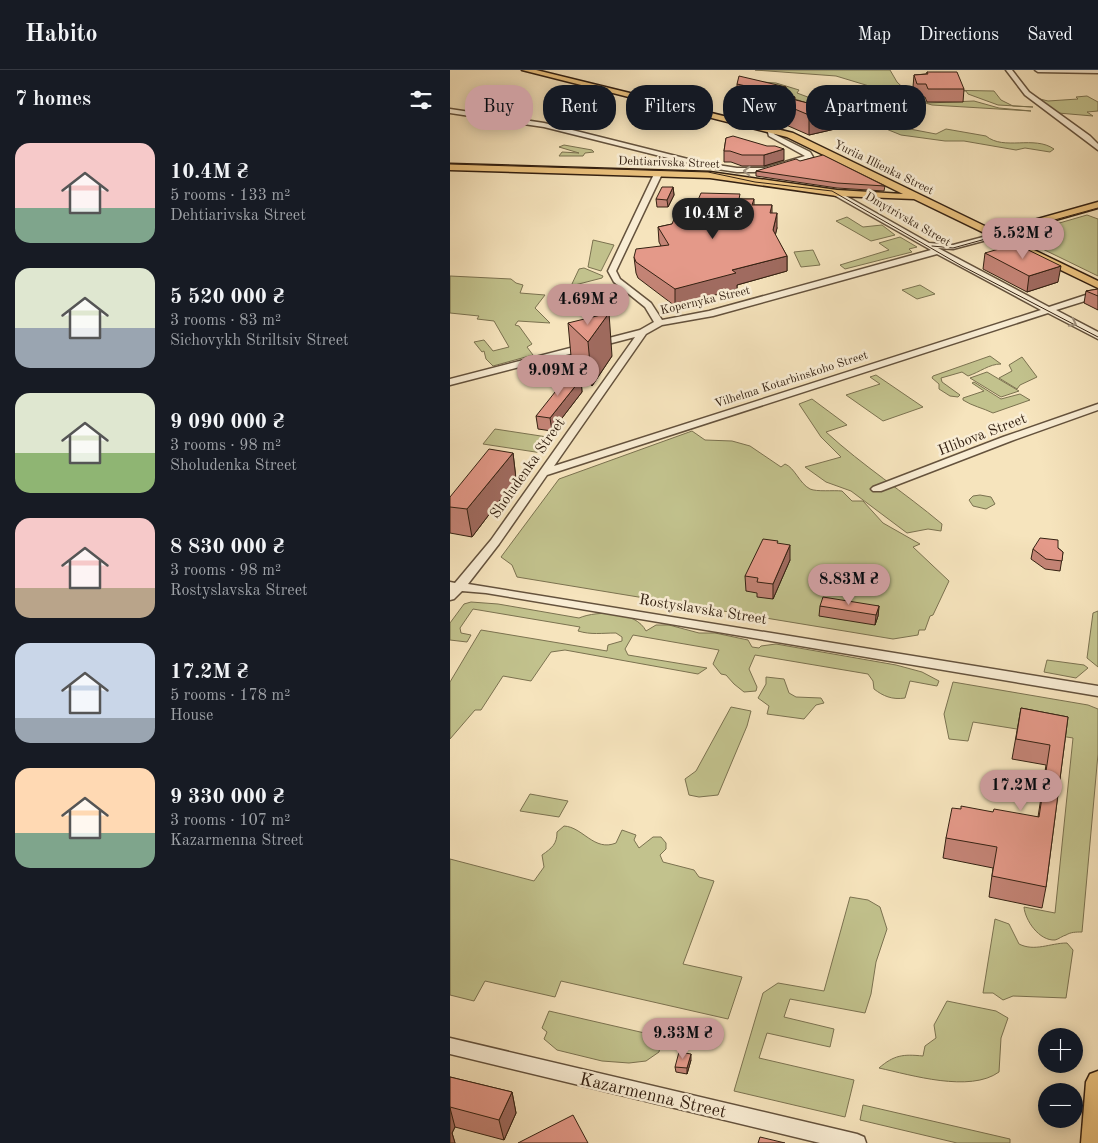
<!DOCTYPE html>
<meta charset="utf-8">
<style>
body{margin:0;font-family:"Old Standard TT",serif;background:#20242c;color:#f1f3f6;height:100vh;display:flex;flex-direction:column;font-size:19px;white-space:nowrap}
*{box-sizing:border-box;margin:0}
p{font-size:16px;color:#9ea1a6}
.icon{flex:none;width:28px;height:28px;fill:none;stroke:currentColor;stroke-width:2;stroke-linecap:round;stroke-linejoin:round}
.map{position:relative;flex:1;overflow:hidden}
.side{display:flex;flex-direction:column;background:#171b24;width:450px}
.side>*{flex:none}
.top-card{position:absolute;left:15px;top:15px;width:475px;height:45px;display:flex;gap:10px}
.fabs{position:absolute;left:588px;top:958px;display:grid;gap:10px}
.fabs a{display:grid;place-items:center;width:45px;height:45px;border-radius:50%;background:#171b24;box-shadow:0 2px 12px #0003;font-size:25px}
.price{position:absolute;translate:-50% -42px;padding:0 11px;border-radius:18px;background:#c59692;color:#111;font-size:16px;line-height:32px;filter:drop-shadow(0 1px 2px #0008)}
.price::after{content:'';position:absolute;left:50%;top:30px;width:15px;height:11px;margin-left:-8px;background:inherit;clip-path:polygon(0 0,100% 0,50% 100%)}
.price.current{background:#222;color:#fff}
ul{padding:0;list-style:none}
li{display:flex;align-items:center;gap:15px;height:125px;padding:0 15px}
li span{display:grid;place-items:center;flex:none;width:140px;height:100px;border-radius:15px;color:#555}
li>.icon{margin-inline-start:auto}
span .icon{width:60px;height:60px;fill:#fffc;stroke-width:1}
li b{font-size:21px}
h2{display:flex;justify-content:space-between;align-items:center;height:60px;padding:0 15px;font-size:21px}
.tag{padding:0 18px;border-radius:20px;background:#171b24;box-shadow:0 2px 12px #0003;font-size:18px;line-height:45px}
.tag.current{background:#c59692;color:#111}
header{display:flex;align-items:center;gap:30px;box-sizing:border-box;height:70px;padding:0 25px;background:#171b24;border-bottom:1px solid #363941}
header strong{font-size:24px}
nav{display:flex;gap:28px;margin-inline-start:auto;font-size:18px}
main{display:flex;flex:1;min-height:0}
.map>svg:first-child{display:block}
.green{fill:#c2c28d;stroke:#7b7250}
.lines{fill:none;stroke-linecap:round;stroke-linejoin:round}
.minor-casing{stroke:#64523d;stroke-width:3}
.major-casing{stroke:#342112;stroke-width:3}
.minor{fill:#f9edd4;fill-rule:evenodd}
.major{fill:#ebc27e;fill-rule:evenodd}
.tram{stroke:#342112;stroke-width:1}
.wall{fill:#c48476;stroke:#342112}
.shaded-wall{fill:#a06b60;stroke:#342112}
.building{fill:#e49989;stroke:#342112}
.oneway{stroke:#a0917d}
.labels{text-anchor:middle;stroke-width:5;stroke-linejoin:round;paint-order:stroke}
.far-street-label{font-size:12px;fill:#342112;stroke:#f9edd4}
.street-label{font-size:15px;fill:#342112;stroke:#f9edd4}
.near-street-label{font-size:18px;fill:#342112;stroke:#f9edd4}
</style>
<header>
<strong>Habito</strong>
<nav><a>Map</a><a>Directions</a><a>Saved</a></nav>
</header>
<main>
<section class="side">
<h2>7 homes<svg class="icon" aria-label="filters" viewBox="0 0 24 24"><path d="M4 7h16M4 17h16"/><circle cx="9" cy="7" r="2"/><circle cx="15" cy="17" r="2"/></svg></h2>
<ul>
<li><span style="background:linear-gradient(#f6c9c9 65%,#7fa58c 0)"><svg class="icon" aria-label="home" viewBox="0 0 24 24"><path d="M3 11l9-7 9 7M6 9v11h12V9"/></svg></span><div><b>10.4M ₴</b><p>5 rooms · 133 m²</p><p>Dehtiarivska Street</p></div></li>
<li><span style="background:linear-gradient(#dfe7d0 60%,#9aa5b1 0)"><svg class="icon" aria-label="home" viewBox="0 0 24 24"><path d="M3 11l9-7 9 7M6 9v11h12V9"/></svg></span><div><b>5 520 000 ₴</b><p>3 rooms · 83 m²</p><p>Sichovykh Striltsiv Street</p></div></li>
<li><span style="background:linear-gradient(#dfe7d0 60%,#8fb573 0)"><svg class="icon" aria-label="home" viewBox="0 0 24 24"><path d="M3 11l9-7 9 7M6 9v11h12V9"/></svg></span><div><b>9 090 000 ₴</b><p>3 rooms · 98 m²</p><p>Sholudenka Street</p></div></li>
<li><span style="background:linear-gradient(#f6c9c9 70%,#b9a48a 0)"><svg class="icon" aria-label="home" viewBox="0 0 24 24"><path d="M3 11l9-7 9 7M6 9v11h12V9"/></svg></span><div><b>8 830 000 ₴</b><p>3 rooms · 98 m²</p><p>Rostyslavska Street</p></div></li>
<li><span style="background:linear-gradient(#c9d6e8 75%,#9aa5b1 0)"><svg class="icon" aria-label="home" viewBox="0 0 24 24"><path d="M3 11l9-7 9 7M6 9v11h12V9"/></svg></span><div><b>17.2M ₴</b><p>5 rooms · 178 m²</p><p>House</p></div></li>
<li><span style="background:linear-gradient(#ffd9b3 65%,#7fa58c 0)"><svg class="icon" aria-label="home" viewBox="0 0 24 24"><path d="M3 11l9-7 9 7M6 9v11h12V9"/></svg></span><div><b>9 330 000 ₴</b><p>3 rooms · 107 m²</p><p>Kazarmenna Street</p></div></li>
</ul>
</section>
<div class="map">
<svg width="648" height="1073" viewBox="0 0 648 1073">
<rect width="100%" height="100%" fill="#f6e4bd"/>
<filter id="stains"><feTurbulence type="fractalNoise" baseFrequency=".004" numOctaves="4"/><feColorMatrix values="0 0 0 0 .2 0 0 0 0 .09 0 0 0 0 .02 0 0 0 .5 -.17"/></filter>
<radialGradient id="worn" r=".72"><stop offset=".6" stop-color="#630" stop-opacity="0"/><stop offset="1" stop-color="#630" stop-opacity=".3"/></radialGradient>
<g class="green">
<polygon points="305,0 440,0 447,12 462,26 478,33 524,31 549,38 581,41 482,35 386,6"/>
<path d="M297 11 326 13 349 20 347 23 398 42 413 41 444 56 486 64 496 59 536 66C554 81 584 65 604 79L600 82 575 78 566 80 514 71H495L451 65 419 52 385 43 334 25 336 20Z"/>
<polygon points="490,20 544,21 551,30 563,36 583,37 548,35 518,24 516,21"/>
<polygon points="637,26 648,32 648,41 637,42 643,46 608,43 590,29 598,31 628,29 626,27"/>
<polygon points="114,75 142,80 144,82 135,83 133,86 109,86 112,82 129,83 109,77"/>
<polygon points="637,145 648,149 648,206 568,167 568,165"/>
<polygon points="397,147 413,157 432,155 445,165 421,171 386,151"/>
<polygon points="450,167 467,177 459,179 462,182 395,199 390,195 439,180 429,173"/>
<polygon points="143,170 164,175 151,201 138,197"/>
<polygon points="363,180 370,195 351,197 344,182"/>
<polygon points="134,198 153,206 152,208 121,216 129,199"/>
<polygon points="0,206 61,209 66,213 73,215 70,223 95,225 85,238 100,253 68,251 65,255 69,256 82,274 77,277 83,285 43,296 36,289 34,281 32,282 24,272 34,270 43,281 59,277 44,251 27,249 29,246 0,243"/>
<polygon points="470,215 485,224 467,229 452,220"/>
<path d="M540 286 551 294C539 294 530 302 518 306L512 302 491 308 492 312 510 325 508 327 500 326 489 319V314L482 308 483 306Z"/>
<polygon points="572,287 587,307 570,315 567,319 549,308 562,301 559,295"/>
<polygon points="537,302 569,321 551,327 520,308"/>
<polygon points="426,305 473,337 433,351 396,325 430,314 420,307"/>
<path d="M524 312 551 329 570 324 580 330 543 343C533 338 522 336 513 330V328L534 321 522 313Z"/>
<path d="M362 329 397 355 376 362C413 396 454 422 492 454L491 461 478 459 457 463 401 421 376 412 355 397 391 387 371 367 349 334Z"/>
<polygon points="45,359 104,368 92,383 33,374"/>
<path d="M242 361 255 370 282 371 300 376 331 397 335 394C345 398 349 413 360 419 367 422 383 420 392 421L402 431H413L433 453 470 474 463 477 499 511 483 545 480 546 475 560H469L468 565 443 569 67 507 62 495 51 487 109 409Z"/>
<polygon points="530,425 541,427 545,434 536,439 523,436 519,430 523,426"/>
<path d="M21 532 48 534 129 548C148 540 186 541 196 561L206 555H219L249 563H265L298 570 302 577 309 578 311 576 326 574 446 595 472 602 489 611 487 616 460 611 455 628C442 630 433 626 424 619L423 611 418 604 305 585 299 599 307 617 306 621 294 622 284 614 276 605 271 604 263 594 269 580 183 565 175 579 178 585 257 598 248 604 115 580 101 582 81 611 53 606 31 640H25L0 669V612L31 560 157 581 158 575 172 571V567L166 563C152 563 141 565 128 561L130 557 23 539 10 558 11 563 21 565 17 572 0 570V553L14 534Z"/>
<polygon points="648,541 648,597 637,588 643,543"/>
<polygon points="597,590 634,595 638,598 626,608 594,602"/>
<polygon points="316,607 334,609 339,623 346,627 371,628 374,633 366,635 354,649 317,644 319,636 308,628 316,614"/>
<path d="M503 612 638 635 648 639V684L632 862C626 862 621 862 616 865 612 866 609 869 605 870 589 871 575 850 574 837L605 843 623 668 523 652 518 671 499 669 494 644Z"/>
<polygon points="281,637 301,641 297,656 268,725 249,727 239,725 235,709 246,701"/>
<polygon points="80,724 118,731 109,747 70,741"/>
<path d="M114 756C133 757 144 782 166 773L172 760 186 765 184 770 189 778 203 767H211L216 773V779L210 785 213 792 244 800 249 807 264 811 233 894 292 907 278 949 111 911 105 927 35 911 24 931 0 925V789L84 811 94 797 92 785C102 778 107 774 107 762Z"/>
<polygon points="400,827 418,830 430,837 437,859 426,892 421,924 415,943 340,929 334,947 384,959 380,977 317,963 309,988 404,1010 395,1047 284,1021 313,923 328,913 374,921"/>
<path d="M545 849 559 854 569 874C585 882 600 873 617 873L623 880 616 928 563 926 553 930 543 923H533Z"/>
<path d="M497 931 546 941 558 948 551 968 549 1002C520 1023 461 1005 429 998 444 985 453 984 473 986L475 976 486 968 484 955Z"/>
<polygon points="99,941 212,967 209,982 196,991 179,993 152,991 107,980 94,969 97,962 92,958"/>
<polygon points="413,1035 560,1069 560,1073 507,1073 410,1050"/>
</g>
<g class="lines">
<defs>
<g id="minor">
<polygon points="556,0 562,0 579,22 640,66 648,74 648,80 575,25"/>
<polygon points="585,0 648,0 648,3 588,2"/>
<polygon points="0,39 94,53 254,93 287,98 314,98 355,86 319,66 317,59 320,57 323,59 324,64 360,82 363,87 314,102 287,102 254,97 94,57 0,43"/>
<path d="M205 102 212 104 166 201 170 209 201 233 212 250 259 241 481 180 384 125 383 123 387 121 479 173 503 175 548 163V167L503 179 488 178 599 237 648 221V227L606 240 648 262V269L598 243 97 405 49 474 18 514 648 616V626L36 523 12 521 4 529 0 530V512L5 513 41 470 185 267 0 315V309L190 260 204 252 195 237 164 212 158 201ZM487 184 591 240 104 396 196 264 212 255 263 246Z"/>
<polygon points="648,334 648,340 561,371 431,421 423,421 421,419 423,417 553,367"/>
<polygon points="0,968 407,1064 414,1067 416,1073 370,1073 0,984"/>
</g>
<g id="major">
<polygon points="72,0 86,0 343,63 545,161 648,132 648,138 553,165 648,211 648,218 464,129 387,126 260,108 0,100 0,94 260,102 387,120 453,124 337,67"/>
<polygon points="648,1001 648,1073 631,1073 636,1012 640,1004"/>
</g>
</defs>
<use href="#minor" class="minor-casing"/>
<use href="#major" class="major-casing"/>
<use href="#minor" class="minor"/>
<use href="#major" class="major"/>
<g class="tram">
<polyline points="0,94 258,102 305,112 382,121 512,196 648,267"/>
<polyline points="482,176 503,178 648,138"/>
</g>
</g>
<g class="wall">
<polygon points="477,2 514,19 513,32 477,32 475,27 466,27 463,17 464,5 476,4"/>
<polygon points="287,14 336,17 336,21 330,23 345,27 345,30 385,40 385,59 359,65 304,41 304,22 287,18"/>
<polygon points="276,68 334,90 314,96 292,96 281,92 274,92 274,81"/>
<polygon points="306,101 435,116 434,121 387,118 306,106"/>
<polygon points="223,117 224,125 218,137 207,137 206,129"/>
<polygon points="291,129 304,129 304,135 322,135 322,143 327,158 325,165 337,186 337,201 287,215 287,219 225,236 188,208 186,203 184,187 211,176 209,172 208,157 222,154 248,130"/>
<polygon points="535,183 608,212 577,222 533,199"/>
<polygon points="648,219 648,240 634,233 636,221"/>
<polygon points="118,253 162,286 142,316 122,297"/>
<polygon points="131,309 132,322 102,361 88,359 86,346"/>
<polygon points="63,383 66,409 22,467 0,463 0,427"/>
<polygon points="328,474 340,490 323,529 307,527 307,523 296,521 295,506"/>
<polygon points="608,478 613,482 610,501 595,499 581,489 583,479"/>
<polygon points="370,536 429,536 428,546 425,555 369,546"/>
<polygon points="571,638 618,647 596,817 592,838 539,827 543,798 493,788 496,768 511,739 588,747 596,695 562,689"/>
<polygon points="241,990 237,1004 226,1002 225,997"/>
<polygon points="0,1007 62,1022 66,1043 54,1070 5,1057 2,1063 5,1073 0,1073"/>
</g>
<g class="shaded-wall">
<polygon points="336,17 336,21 323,26 323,22"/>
<polygon points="385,40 385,59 359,65 359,45"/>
<polygon points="334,79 334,90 314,96 314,85"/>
<polygon points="223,117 224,125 218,137 217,130"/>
<polygon points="327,143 327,158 323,175 323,160"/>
<polygon points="337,186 337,201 287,215 287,219 225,236 225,219 282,200"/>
<polygon points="611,196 608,212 577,222 579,206"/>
<polygon points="159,243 162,286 142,316 138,272"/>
<polygon points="131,309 132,322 102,361 100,348"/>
<polygon points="63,383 66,409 22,467 17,439"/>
<polygon points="340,475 340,490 323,529 323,514"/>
<polygon points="429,536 428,546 425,555 426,545"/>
<polygon points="241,984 241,990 237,1004 237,998"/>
<polygon points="62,1022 66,1043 54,1070 49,1050"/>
<polygon points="0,1038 5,1057 2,1063 5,1073 0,1073"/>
</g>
<g class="building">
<polygon points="477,2 507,2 514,19 478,19 476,14 467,14 464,5 478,4"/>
<polygon points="289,6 336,17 324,22 305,18 287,14"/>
<polygon points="306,18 345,27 342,29 385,40 359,45 304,22"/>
<polygon points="283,66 317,76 325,76 334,79 314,85 292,85 280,81 274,81 276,68"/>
<polygon points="373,85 435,116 387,113 306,101 346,89 350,91"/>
<polygon points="212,117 223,117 217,130 206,129"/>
<polygon points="251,123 290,124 289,129 304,129 302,135 322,135 320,143 327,143 323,160 337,186 282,200 286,203 225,219 186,192 184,187 186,179 219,175 208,157 222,154 232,130 248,130"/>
<polygon points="566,174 611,196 579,206 535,183"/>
<polygon points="648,219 648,226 636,221"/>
<polygon points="159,243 138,272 118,253"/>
<polygon points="117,307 131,309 100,348 86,346"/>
<polygon points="39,379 63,383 17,439 0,437 0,427"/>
<polygon points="590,468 608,470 608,478 613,482 612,491 596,489 583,479"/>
<polygon points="313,469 328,471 327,473 340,475 323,514 307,512 308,508 295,506"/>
<polygon points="373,527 429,536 426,545 370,536"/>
<polygon points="571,638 618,647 596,817 542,806 547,777 496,768 502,738 511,739 511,736 543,742 544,739 589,747 600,675 566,669"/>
<polygon points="229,982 241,984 237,998 225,997"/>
<polygon points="0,1007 62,1022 49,1050 0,1037"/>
<polygon points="123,1045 138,1073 68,1073"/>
<polygon points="310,1067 335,1073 308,1073"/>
</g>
<defs><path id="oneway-chevron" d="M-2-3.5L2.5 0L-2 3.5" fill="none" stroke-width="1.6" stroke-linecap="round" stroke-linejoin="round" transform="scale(1.25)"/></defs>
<g class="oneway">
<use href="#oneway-chevron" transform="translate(297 101) rotate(-178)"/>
<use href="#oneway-chevron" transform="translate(623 253) rotate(27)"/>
</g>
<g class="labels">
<g class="far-street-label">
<text transform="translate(219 92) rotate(2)" y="4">Dehtiarivska Street</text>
<text transform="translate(434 97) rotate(26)" y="4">Yuriia Illienka Street</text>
<text transform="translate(458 149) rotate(30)" y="4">Dmytrivska Street</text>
<text transform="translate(255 230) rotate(-13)" y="4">Kopernyka Street</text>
<text transform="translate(341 309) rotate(-18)" y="4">Vilhelma Kotarbinskoho Street</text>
</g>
<g class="street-label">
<text transform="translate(532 364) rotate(-21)" y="5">Hlibova Street</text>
<text transform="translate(77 398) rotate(-55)" y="5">Sholudenka Street</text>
<text transform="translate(253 539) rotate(9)" y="5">Rostyslavska Street</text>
</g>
<g class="near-street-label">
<text transform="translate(203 1025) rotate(13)" y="6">Kazarmenna Street</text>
</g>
</g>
<rect width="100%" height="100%" filter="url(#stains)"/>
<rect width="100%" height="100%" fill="url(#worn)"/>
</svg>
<div class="fabs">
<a>+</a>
<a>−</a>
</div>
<b class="price current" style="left:263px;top:170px">10.4M ₴</b>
<b class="price" style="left:573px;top:190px">5.52M ₴</b>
<b class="price" style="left:138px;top:256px">4.69M ₴</b>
<b class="price" style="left:108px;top:327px">9.09M ₴</b>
<b class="price" style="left:399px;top:536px">8.83M ₴</b>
<b class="price" style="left:571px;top:742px">17.2M ₴</b>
<b class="price" style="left:233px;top:990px">9.33M ₴</b>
<div class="top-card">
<a class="tag current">Buy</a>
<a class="tag">Rent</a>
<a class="tag">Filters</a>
<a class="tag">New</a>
<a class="tag">Apartment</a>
</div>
</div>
</main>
